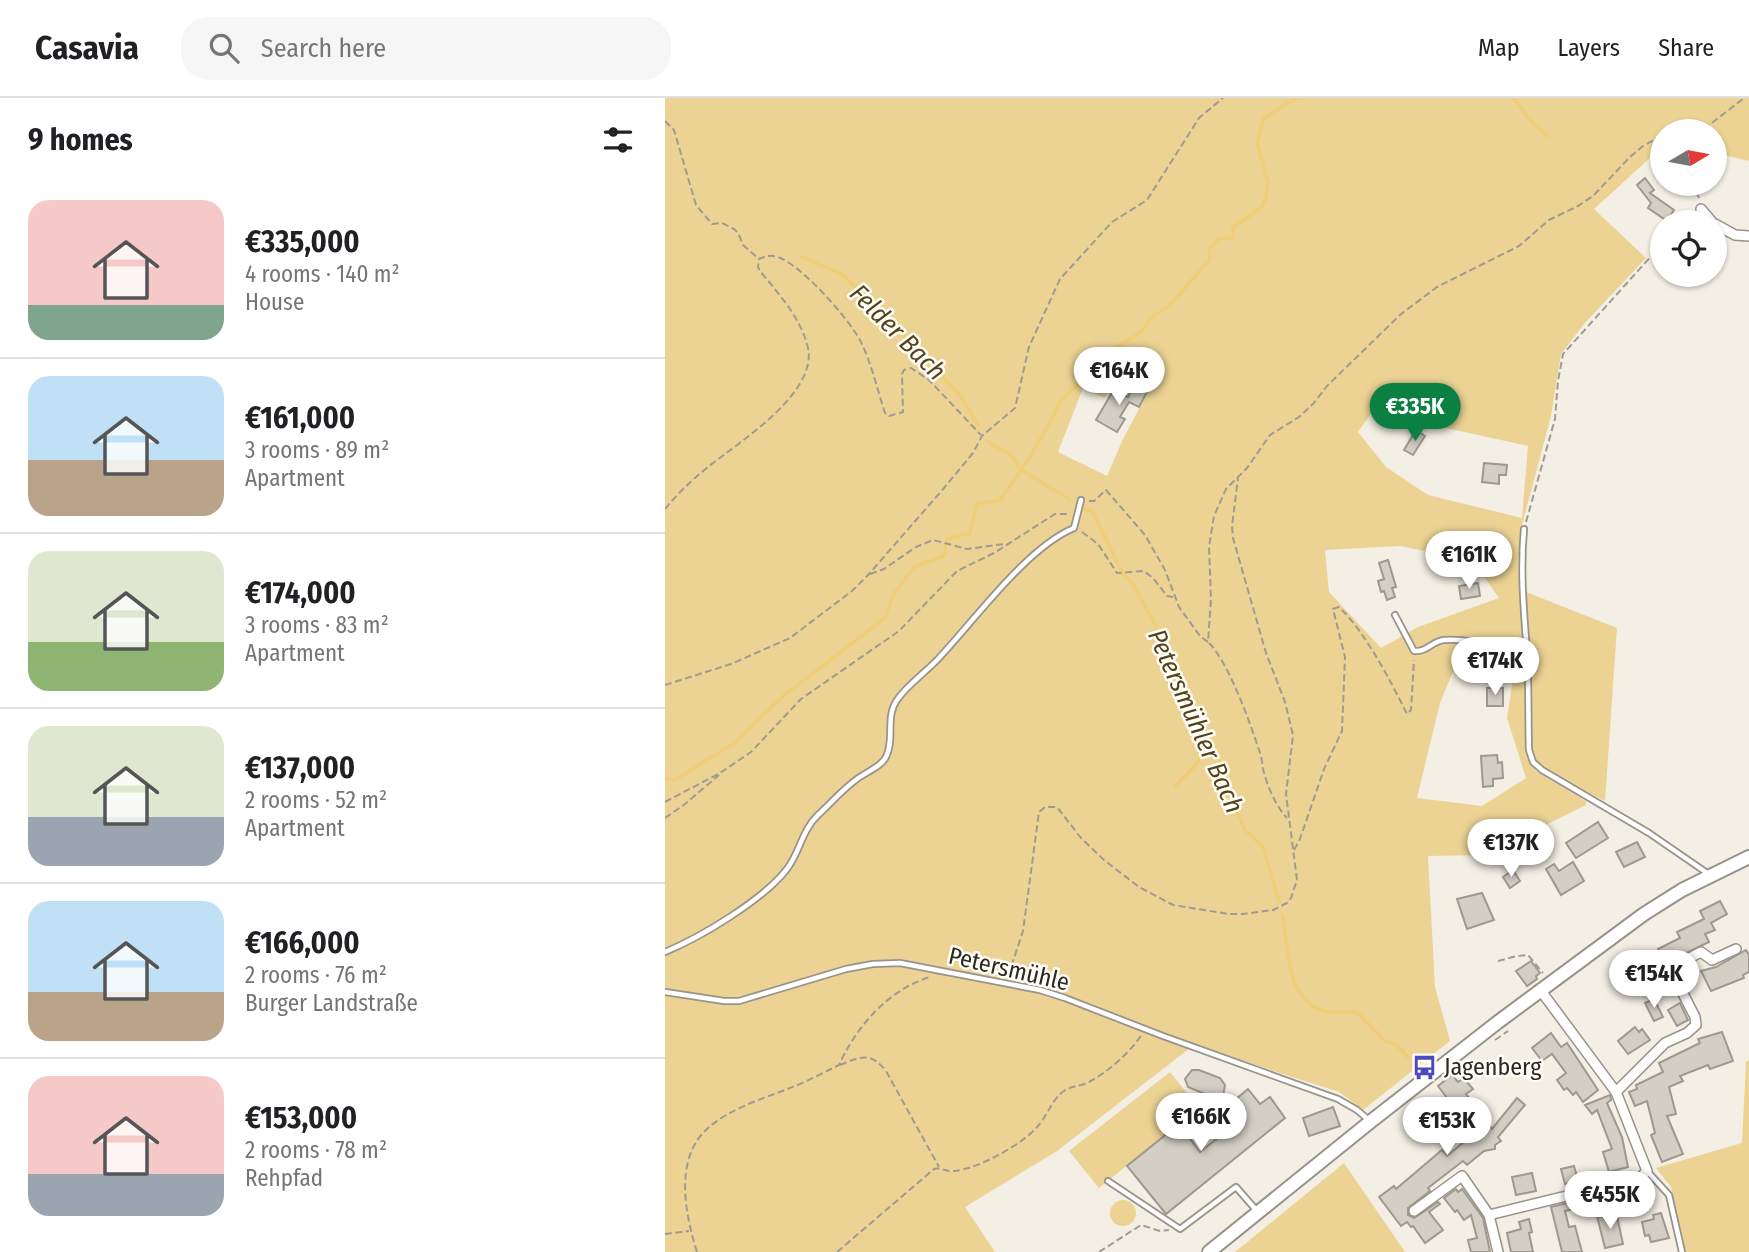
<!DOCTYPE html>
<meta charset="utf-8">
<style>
body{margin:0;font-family:"Fira Sans Condensed",sans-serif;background:#f6f6f6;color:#202124;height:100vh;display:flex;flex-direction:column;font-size:26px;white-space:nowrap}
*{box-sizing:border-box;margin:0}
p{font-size:23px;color:#757577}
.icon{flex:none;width:38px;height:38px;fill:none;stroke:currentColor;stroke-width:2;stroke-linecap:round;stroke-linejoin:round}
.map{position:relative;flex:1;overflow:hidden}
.side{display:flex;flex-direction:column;background:#fff;width:665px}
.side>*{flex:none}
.needle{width:46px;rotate:80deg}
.controls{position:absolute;left:985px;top:21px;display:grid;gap:14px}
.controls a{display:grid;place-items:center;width:77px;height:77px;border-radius:50%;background:#fff;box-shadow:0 2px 5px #0004;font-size:35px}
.price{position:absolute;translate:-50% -60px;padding:0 16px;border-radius:24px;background:#fff;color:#222;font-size:23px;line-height:46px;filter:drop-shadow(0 2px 4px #0008)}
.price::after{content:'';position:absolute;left:50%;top:42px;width:21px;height:16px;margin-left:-10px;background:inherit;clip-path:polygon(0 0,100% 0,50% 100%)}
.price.selected{background:#0b8043;color:#fff}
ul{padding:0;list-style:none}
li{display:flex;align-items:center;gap:21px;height:175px;padding:0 28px}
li+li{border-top:2px solid #e0e0e0}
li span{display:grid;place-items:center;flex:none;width:196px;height:140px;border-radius:21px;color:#555}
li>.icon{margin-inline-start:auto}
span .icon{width:84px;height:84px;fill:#fffc;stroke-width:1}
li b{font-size:30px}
h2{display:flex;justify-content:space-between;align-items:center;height:84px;padding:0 28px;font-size:30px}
header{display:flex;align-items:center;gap:42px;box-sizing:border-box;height:98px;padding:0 35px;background:#fff;border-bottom:2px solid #e0e0e0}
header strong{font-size:33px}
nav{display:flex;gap:38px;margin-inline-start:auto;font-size:24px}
.search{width:490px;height:63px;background:#f6f6f6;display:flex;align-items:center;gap:18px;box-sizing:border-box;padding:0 24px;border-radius:28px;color:#757577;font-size:26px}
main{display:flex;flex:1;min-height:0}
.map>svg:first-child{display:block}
.green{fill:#ecd394;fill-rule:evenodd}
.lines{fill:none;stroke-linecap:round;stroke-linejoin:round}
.stream{stroke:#f0ce75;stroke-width:3.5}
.building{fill:#d3cfc5;stroke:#9d998f;stroke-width:2}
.service-casing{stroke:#97938a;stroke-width:8}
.minor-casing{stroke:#97938a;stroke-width:12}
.secondary-casing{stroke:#97938a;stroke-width:16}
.path{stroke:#9f9b93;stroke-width:2;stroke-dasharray:7 3.5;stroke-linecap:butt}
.service{stroke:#fff;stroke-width:4.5}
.minor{stroke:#fff;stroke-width:9}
.secondary{stroke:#fff;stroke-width:12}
.labels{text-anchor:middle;stroke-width:5;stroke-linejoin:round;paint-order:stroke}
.street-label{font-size:24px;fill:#2a2824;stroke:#fffdf6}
.poi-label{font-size:24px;fill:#2a2824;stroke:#fffdf6;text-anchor:start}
.water-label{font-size:26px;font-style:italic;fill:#51431d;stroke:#fffdf6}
</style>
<header>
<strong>Casavia</strong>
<div class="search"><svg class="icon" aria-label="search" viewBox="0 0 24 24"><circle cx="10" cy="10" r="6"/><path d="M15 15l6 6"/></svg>Search here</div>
<nav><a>Map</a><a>Layers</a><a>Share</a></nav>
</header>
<main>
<section class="side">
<h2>9 homes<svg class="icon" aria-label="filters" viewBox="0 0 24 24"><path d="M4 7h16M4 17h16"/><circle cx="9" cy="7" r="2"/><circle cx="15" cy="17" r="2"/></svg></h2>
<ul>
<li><span style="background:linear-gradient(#f6c9c9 75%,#7fa58c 0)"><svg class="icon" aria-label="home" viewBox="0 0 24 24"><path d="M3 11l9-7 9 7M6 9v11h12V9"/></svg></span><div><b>€335,000</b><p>4 rooms · 140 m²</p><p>House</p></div></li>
<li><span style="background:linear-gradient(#bfe0f5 60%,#b9a48a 0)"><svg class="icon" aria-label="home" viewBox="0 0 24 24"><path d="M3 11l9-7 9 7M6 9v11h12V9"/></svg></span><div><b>€161,000</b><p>3 rooms · 89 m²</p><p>Apartment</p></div></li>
<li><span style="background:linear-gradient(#dfe7d0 65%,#8fb573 0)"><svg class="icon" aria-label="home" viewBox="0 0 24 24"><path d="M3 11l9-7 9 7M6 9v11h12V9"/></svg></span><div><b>€174,000</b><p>3 rooms · 83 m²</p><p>Apartment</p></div></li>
<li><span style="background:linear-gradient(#dfe7d0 65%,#9aa5b1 0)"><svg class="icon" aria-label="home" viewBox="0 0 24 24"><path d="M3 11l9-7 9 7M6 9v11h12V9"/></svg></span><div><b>€137,000</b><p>2 rooms · 52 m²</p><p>Apartment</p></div></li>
<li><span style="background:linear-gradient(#bfe0f5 65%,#b9a48a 0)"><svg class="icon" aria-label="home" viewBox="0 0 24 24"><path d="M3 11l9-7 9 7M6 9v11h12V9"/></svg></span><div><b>€166,000</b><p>2 rooms · 76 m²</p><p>Burger Landstraße</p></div></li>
<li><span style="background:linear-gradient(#f6c9c9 70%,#9aa5b1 0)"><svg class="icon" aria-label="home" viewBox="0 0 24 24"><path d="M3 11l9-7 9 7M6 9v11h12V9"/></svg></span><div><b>€153,000</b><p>2 rooms · 78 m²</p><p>Rehpfad</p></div></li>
</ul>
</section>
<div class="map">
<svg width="1084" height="1154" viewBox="0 0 1084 1154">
<rect width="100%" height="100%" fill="#f3efe4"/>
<g class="green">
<path d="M0 0H1084V63L1050 55V33H998L997 49 929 111 981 160 919 226 896 256 886 318 857 427 853 466 859 564 861 654 871 673 921 703V707L820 757 763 758 770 889 785 943 698 1012 674 994 529 947 392 1053 300 1109 330 1154H0ZM460 269 486 281 483 294 458 341 442 378 393 354 418 290 439 300ZM715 303 772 328 863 348 857 420 763 397 721 369 693 334ZM735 448 808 463 834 500 753 529 716 550 664 494 660 452ZM791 566 848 580 842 620 861 680 817 708 752 700 775 605Z"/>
<polygon points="861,494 952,530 940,703 877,672 868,664 864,652"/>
<polygon points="1084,962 1084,1154 1021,1154 1006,1089 991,1070 1077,1045 1081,964"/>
<polygon points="505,974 534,1010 434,1090 404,1053"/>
<polygon points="679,1065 740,1154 570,1154"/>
<circle cx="458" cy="1115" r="13"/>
</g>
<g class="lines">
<g class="stream">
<polyline points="848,0 868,25 883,38"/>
<polyline points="137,159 176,176 208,204 297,300 313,327"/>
<polyline points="322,343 346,357 355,371 404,401"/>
<polyline points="419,411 427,413 458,476 468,486 499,543 512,572 519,605 541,647 556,665 568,706 580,732 598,749 614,803"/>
<polyline points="0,681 10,682 71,644 116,600 221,519 228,497 249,469 279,458 282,441 305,435 312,406 335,402 361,365 386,323 395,304 414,285 419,276 439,257 476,234 487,219 504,208 545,161 544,151 554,141 568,140 568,129 597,109 601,99 603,84 592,45 599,20 631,0"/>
<polyline points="510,688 530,668 541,647"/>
<path d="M618 818C623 849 621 903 659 913 669 915 682 914 692 914L720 943 731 947 743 959"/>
</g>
</g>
<g class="building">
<polygon points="980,80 989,92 985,95 1009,112 1002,123 983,110 986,105 972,87"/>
<polygon points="469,287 482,294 474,309 464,304 455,319 460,321 452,334 431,322 449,291 463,299"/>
<polygon points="751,332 760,338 748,357 739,352"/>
<polygon points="819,365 842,367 841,377 834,377 834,386 817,384"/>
<polygon points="723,462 731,489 727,490 730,499 722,502 719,493 716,494 713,483 719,481 714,465"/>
<polygon points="813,485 815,498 796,501 794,488"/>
<rect x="822" y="590" width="16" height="18"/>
<polygon points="832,657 833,665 837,664 838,680 828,681 828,688 818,689 816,658"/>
<polygon points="933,724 943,740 911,760 901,745"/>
<polygon points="972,744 980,759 959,769 951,754"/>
<polygon points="908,764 919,783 896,797 881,771 889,766 894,773"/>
<polygon points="848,772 855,783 845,790 838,779"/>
<polygon points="817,795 829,822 802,831 792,801"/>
<polygon points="1055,803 1062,816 1046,825 1050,832 1040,836 1044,844 1000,865 993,851 1015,840 1012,834 1039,821 1035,813"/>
<polygon points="1081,852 1084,857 1084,874 1078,877 1079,880 1046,893 1036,873 1051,869"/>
<polygon points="976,857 988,881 976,887 963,863"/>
<polygon points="866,863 875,875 871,878 872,881 862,888 851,873"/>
<polygon points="989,901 998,919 989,923 980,905"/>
<polygon points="1015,905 1023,922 1012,928 1003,912"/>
<polygon points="970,929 974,934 977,931 985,942 963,956 953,943"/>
<polygon points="1057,934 1068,963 1045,971 1043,967 1015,978 1018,983 1004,989 1011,1016 1002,1018 1018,1056 997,1064 986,1037 990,1035 982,1003 970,1008 964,994 972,991 971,987 998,974 994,965 1035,945 1033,941"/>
<polygon points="886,935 896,949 902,945 933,992 918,1004 911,994 908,997 902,990 899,992 892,982 901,975 887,956 877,963 867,950"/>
<polygon points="527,972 534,972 555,980 560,987 558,998 547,999 523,989 520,981"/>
<polygon points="787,977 793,984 799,980 808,991 801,996 827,1031 852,1000 860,1007 833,1039 836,1043 830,1047 830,1051 819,1053 802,1067 798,1063 763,1090 765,1093 743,1110 743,1117 749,1120 773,1104 775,1106 764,1114 778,1132 760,1145 748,1128 746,1129 742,1124 736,1128 714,1099 729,1088 731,1091 777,1052 782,1058 807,1037 795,1021 792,1024 777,1004 782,1000 773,988"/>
<polygon points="583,991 595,1006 605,999 620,1020 501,1116 462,1068 514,1026 535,1054 574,1023 563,1008"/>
<polygon points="945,997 946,1002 942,1005 957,1039 963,1069 944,1074 938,1054 947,1051 932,1012 927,1016 920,1007"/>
<polygon points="668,1009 675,1028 644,1038 638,1020"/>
<polygon points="909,1068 913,1082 900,1086 896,1071"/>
<polygon points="867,1075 871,1093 851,1097 847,1079"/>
<polygon points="791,1091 793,1094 797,1091 818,1120 825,1154 806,1154 803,1142 812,1140 806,1117 799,1122 792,1112 790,1114 779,1100"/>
<polygon points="915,1102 917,1109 900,1113 904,1129 910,1128 917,1154 897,1154 886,1109"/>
<polygon points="996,1115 1004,1140 986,1144 984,1137 980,1138 977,1124 989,1121 988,1117"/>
<polygon points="941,1116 943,1121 952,1118 958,1146 940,1150 932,1118"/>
<polygon points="864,1121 867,1134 864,1135 868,1154 846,1154 842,1135 856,1131 854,1124"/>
</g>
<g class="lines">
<defs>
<g id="service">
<path d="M859 431C855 473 859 514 862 555 864 588 863 620 864 652L868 664 877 672 984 735 1045 777"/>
<path d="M730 517 749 553C763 554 767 543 779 542 807 540 835 551 862 557"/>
<path d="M0 854C36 839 98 802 122 771 135 754 137 732 153 717 166 705 178 691 192 681 201 674 216 669 221 659 230 641 220 619 232 602 242 587 260 575 273 561 310 522 361 450 409 430L416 402"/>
<polyline points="0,894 59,903 74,903 181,871 208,866 235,865 375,892 400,900 498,938 673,1001 692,1012 705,1023"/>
<polyline points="983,1074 1004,1097 1017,1154"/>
<polyline points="443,1083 515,1131 571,1089 592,1113"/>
</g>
<g id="minor">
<polyline points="1036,111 1047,124"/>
<polyline points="1050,126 1070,137 1084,138"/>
<polyline points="951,994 1000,945 1022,935 1031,927 1030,919 1005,870 1036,854 1047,862 1071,851"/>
<polyline points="749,1113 797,1078 824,1117"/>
<polyline points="833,1154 824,1117 975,1080 982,1073 951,994 876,893"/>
</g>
<polyline id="secondary" points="544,1154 705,1024 833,924 979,816 1017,792 1084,759"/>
</defs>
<use href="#service" class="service-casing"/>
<use href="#minor" class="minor-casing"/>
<use href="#secondary" class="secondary-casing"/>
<g class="path">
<polyline points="0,23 9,32 31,107 47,126 57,125 69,131 73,135 78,147 94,161"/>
<polyline points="1007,33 1028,33 1043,28 1079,0"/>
<polyline points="991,42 998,48"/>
<polyline points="1027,86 1034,100"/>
<polyline points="1018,124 1027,117"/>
<polyline points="424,403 429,403 441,392 480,437 500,472 514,509 535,538 543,544 546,501 544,449 549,418 561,391 582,370 605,337 634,319 648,306 662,288 736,216 772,189 854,148 884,122 913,108 928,98 965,59 978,48 998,37"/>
<path d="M0 411C13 395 27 382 43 369 74 344 157 293 142 246 136 225 123 207 109 190 104 183 97 177 93 169L94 161C99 159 104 157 109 158 133 162 185 222 196 244 207 267 212 291 220 315L224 318 238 314 237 276 239 272 246 270 264 282 316 337"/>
<polyline points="861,424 890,321 893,283 898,256 998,145"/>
<polyline points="417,434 433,446 452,475 479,473 488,480 502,498 508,499"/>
<polyline points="205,476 219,471 251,449 268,442 302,451 339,446"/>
<path d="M544 545C564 565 586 627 595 655 597 660 597 666 598 671 602 688 611 708 622 720"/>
<polyline points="0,587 66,566 125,540 187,493 204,476 279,390 308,355 317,338 350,310 364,249 395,181 447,124 482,102 534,20 558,0"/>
<polyline points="0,704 55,675 86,654 136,601 234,533 292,473 329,455 390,416 404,416"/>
<polyline points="0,720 20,706 54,677"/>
<path d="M629 752 635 741 659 671 677 633 680 559 668 511 674 509C701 535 725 582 742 616L746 612 749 562"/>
<polyline points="833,863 852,858 863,857 878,875"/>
<polyline points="343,878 358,833 374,714 380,709 392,709 416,740 439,762 474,789 508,807 564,816 578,816 608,812 622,805 626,800 632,782 621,696 628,637 620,604 601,555 568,440 567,428 573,380"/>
<polyline points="830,942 843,933"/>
<path d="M175 967C196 958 206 954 221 973L274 1069"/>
<polyline points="0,1136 24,1133"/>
<path d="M32 1154C20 1116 9 1061 42 1031 66 1009 101 1000 130 988 145 982 160 974 174 967 191 929 224 891 265 879"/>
<path d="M172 1154 269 1071C276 1069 281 1074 289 1073 313 1071 358 1046 373 1028 382 1018 388 1000 399 993 406 988 416 988 424 984 444 973 463 956 476 938"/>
<polyline points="434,1154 476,1127 495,1133 504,1132"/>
</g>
<use href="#service" class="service"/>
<use href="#minor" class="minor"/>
<use href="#secondary" class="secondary"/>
</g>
<defs>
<symbol id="bus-bare" viewBox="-9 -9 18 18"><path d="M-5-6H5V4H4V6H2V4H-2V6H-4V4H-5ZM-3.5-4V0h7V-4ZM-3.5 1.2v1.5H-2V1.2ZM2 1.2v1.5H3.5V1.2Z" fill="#4e49bf" stroke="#fffdf6" stroke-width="2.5" paint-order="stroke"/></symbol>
</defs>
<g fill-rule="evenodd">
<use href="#bus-bare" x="742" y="952" width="35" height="35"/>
</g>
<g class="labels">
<g class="street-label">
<text transform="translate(344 871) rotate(13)" y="8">Petersmühle</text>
</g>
<g class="poi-label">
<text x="779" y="977">Jagenberg</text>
</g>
<g class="water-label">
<text transform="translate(233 234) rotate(45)" y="9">Felder Bach</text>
<text transform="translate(531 623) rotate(66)" y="9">Petersmühler Bach</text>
</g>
</g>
</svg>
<div class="controls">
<a><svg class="needle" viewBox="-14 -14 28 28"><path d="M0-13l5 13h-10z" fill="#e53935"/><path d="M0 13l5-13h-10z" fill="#757577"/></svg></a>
<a><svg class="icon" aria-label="locate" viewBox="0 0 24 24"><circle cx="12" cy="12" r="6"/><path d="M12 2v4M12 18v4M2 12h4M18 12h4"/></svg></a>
</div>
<b class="price" style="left:454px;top:309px">€164K</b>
<b class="price selected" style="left:750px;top:345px">€335K</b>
<b class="price" style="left:804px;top:493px">€161K</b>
<b class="price" style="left:830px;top:599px">€174K</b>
<b class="price" style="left:846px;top:781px">€137K</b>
<b class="price" style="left:989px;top:912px">€154K</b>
<b class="price" style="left:536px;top:1055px">€166K</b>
<b class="price" style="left:782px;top:1059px">€153K</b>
<b class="price" style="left:945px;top:1133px">€455K</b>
</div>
</main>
